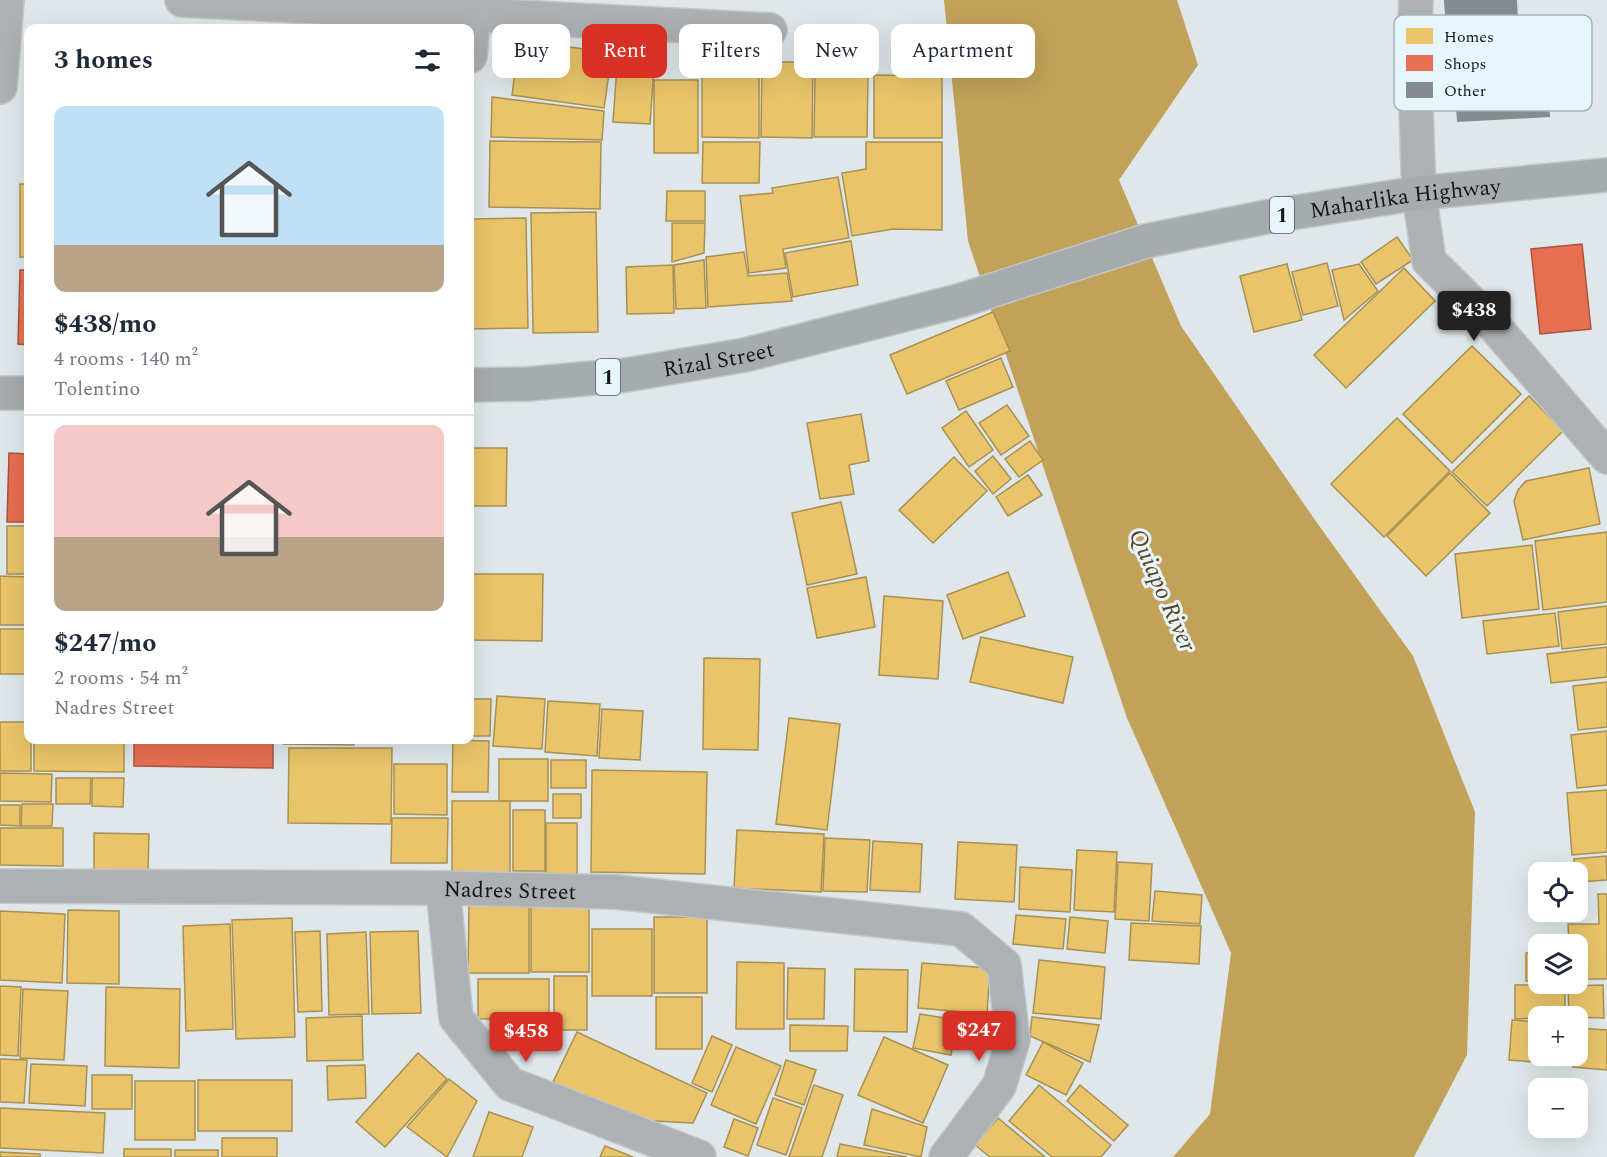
<!DOCTYPE html>
<meta charset="utf-8">
<style>
body{margin:0;font-family:Spectral,serif;background:#f6f6f7;color:#1f2937;height:100vh;display:flex;flex-direction:column;font-size:22px;white-space:nowrap}
*{box-sizing:border-box;margin:0}
p{font-size:20px;color:#747a83}
.icon{flex:none;width:33px;height:33px;fill:none;stroke:currentColor;stroke-width:2;stroke-linecap:round;stroke-linejoin:round}
.map{position:relative;flex:1;overflow:hidden}
.drawer{position:absolute;left:24px;top:24px;width:450px;height:720px;display:flex;flex-direction:column;background:#fff;border-radius:12px;box-shadow:0 6px 24px #0002}
.drawer>*{flex:none}
.banner{position:absolute;left:492px;top:24px;width:570px;height:54px;display:flex;gap:12px}
.controls{position:absolute;left:1528px;top:862px;display:grid;gap:12px}
.controls a{display:grid;place-items:center;width:60px;height:60px;border-radius:12px;background:#fff;box-shadow:0 6px 24px #0002;font-size:30px}
.price{position:absolute;translate:-50% -51px;padding:0 14px;border-radius:6px;background:#d93025;color:#fff;font-size:20px;line-height:39px;filter:drop-shadow(0 2px 3px #0008)}
.price::after{content:'';position:absolute;left:50%;top:36px;width:18px;height:14px;margin-left:-9px;background:inherit;clip-path:polygon(0 0,100% 0,50% 100%)}
.price.active{background:#222;color:#fff}
ul{padding:0;list-style:none}
li{display:grid;align-content:center;gap:12px;height:318px;padding:0 30px}
li+li{border-top:2px solid #e0e1e3}
li span{display:grid;place-items:center;height:186px;border-radius:12px;color:#555}
li>.icon{margin-inline-start:auto}
span .icon{width:108px;height:108px;fill:#fffc;stroke-width:1}
li b{font-size:26px}
h2{display:flex;justify-content:space-between;align-items:center;height:72px;padding:0 30px;font-size:26px}
.pill{padding:0 21px;border-radius:12px;background:#fff;box-shadow:0 6px 24px #0002;font-size:21px;line-height:54px}
.pill.active{background:#d93025;color:#fff}
.map>svg:first-child{display:block}
.water{fill:#c2a259}
.homes{fill:#e9c46a;stroke:#a89052;stroke-width:1.5}
.shops{fill:#e76f51;stroke:#a75440;stroke-width:1.5}
.building{fill:#858c8f}
.lines{fill:none;stroke-linecap:round;stroke-linejoin:round}
.minor-casing{stroke:#bfc5c9;stroke-width:36}
.major-casing{stroke:#bfc5c9;stroke-width:36}
.minor{stroke:#aeb1b3;stroke-width:33}
.major{stroke:#a6abad;stroke-width:33}
.labels{text-anchor:middle;stroke-width:6;stroke-linejoin:round;paint-order:stroke}
.shield{fill:#e6f5fe;stroke:#51595e;stroke-width:1.5}
.shield-label{font-size:21px;font-weight:bold;fill:#111619}
.street-label{font-size:22px;fill:#111619;stroke:#e6f5fe}
.water-label{font-size:24px;font-style:italic;fill:#58431b;stroke:#e6f5fe}
.key{fill:#e6f5fe;stroke:#a6b2b9;stroke-width:1.5}
.key-label{font-size:16px;fill:#111619}
</style>
<div class="map">
<svg width="1607" height="1157" viewBox="0 0 1607 1157">
<rect width="100%" height="100%" fill="#dfe7eb"/>
<polygon class="water" points="944,0 1177,0 1198,65 1119,180 1181,326 1315,520 1413,656 1475,812 1467,1055 1414,1157 1173,1157 1210,1114 1231,953 1127,718 968,241"/>
<g class="homes">
<polygon points="519,40 612,53 604,108 512,95"/>
<polygon points="618,52 655,55 650,124 613,122"/>
<polygon points="762,62 813,62 812,138 761,137"/>
<polygon points="702,66 759,66 759,138 702,137"/>
<polygon points="874,75 942,76 942,138 874,138"/>
<polygon points="815,77 868,77 867,137 814,137"/>
<rect x="654" y="80" width="44" height="73"/>
<polygon points="492,97 604,111 602,140 491,137"/>
<polygon points="490,141 601,142 600,209 489,207"/>
<polygon points="703,142 760,142 759,183 702,183"/>
<polygon points="866,142 942,142 942,230 893,229 852,236 842,173 866,169"/>
<polygon points="838,177 849,238 783,249 786,268 749,273 740,196 773,193 772,188"/>
<rect x="20" y="184" width="8" height="73"/>
<polygon points="667,191 705,191 705,221 666,221"/>
<polygon points="596,212 598,332 533,333 531,213"/>
<polygon points="526,218 528,328 470,329 470,228 474,219"/>
<polygon points="672,223 705,223 704,253 672,262"/>
<polygon points="1397,237 1413,260 1376,284 1361,262"/>
<polygon points="851,241 858,285 793,297 785,253"/>
<polygon points="744,252 748,276 787,273 792,301 708,307 706,257"/>
<polygon points="704,260 706,308 676,309 674,265"/>
<polygon points="1327,263 1338,306 1303,315 1292,272"/>
<polygon points="1287,264 1302,320 1254,332 1240,276"/>
<polygon points="1359,264 1378,291 1344,320 1332,270"/>
<polygon points="673,265 674,313 627,314 626,267"/>
<polygon points="1404,268 1435,301 1346,388 1314,355"/>
<polygon points="993,312 1010,351 907,394 890,355"/>
<polygon points="1472,346 1521,394 1452,463 1403,414"/>
<polygon points="1001,358 1013,387 959,410 946,381"/>
<polygon points="1529,396 1563,431 1487,506 1452,472"/>
<polygon points="1007,405 1029,436 1001,455 979,423"/>
<polygon points="966,411 993,450 969,467 942,428"/>
<polygon points="861,414 869,461 849,465 854,494 820,499 807,423"/>
<polygon points="1397,418 1450,471 1384,537 1331,484"/>
<polygon points="1030,441 1043,460 1019,477 1005,459"/>
<polygon points="470,448 507,448 506,506 470,506"/>
<polygon points="993,456 1011,479 993,494 975,471"/>
<polygon points="954,457 987,491 933,543 899,510"/>
<polygon points="1589,468 1600,524 1523,540 1514,501 1518,490 1526,481"/>
<polygon points="1450,473 1490,513 1426,576 1387,536"/>
<polygon points="1028,475 1042,495 1008,516 996,497"/>
<polygon points="841,502 857,574 807,585 792,513"/>
<rect x="7" y="526" width="21" height="48"/>
<polygon points="1607,532 1607,602 1543,610 1535,541"/>
<polygon points="1532,545 1539,609 1462,618 1455,554"/>
<polygon points="1008,572 1025,616 963,639 947,595"/>
<polygon points="473,574 543,574 542,641 472,640"/>
<polygon points="0,576 28,577 28,625 0,625"/>
<polygon points="866,577 875,627 817,638 807,588"/>
<polygon points="884,596 943,601 938,679 879,675"/>
<polygon points="1607,606 1607,644 1562,649 1558,612"/>
<polygon points="1555,613 1559,646 1487,654 1483,621"/>
<rect x="0" y="629" width="28" height="45"/>
<polygon points="981,637 1073,657 1063,703 970,682"/>
<polygon points="1607,647 1607,677 1551,683 1547,654"/>
<polygon points="704,658 760,659 758,750 703,749"/>
<polygon points="1607,682 1607,727 1578,730 1573,686"/>
<polygon points="497,696 545,699 542,749 493,746"/>
<polygon points="470,699 491,699 490,736 470,736"/>
<polygon points="548,701 600,704 597,756 545,752"/>
<polygon points="602,709 643,711 640,760 599,758"/>
<polygon points="789,718 840,724 827,830 776,824"/>
<polygon points="0,722 28,722 28,740 31,740 31,771 0,771"/>
<polygon points="1607,731 1607,785 1577,788 1571,735"/>
<polygon points="34,740 124,740 124,772 34,771"/>
<polygon points="283,740 354,740 354,745 283,744"/>
<polygon points="453,740 489,741 488,792 452,792"/>
<polygon points="289,748 392,748 391,824 288,823"/>
<rect x="499" y="759" width="49" height="42"/>
<rect x="551" y="760" width="35" height="28"/>
<polygon points="394,764 447,764 447,815 394,814"/>
<polygon points="592,770 707,772 705,874 591,872"/>
<polygon points="0,773 52,774 51,802 0,801"/>
<polygon points="56,778 91,778 90,804 56,804"/>
<polygon points="92,778 124,778 123,807 92,806"/>
<polygon points="1607,790 1607,852 1572,855 1567,793"/>
<rect x="553" y="794" width="28" height="24"/>
<rect x="452" y="801" width="58" height="73"/>
<polygon points="22,804 53,804 52,826 21,826"/>
<polygon points="0,805 20,805 20,826 0,825"/>
<rect x="513" y="810" width="32" height="61"/>
<polygon points="392,818 448,818 447,863 391,863"/>
<rect x="546" y="823" width="31" height="51"/>
<polygon points="0,828 63,828 63,866 0,865"/>
<polygon points="737,830 824,834 821,892 734,888"/>
<polygon points="94,833 149,834 148,870 94,870"/>
<polygon points="825,838 870,840 867,892 823,891"/>
<polygon points="873,841 922,844 920,892 870,890"/>
<polygon points="958,842 1017,845 1014,902 955,899"/>
<polygon points="1077,850 1117,852 1114,912 1074,910"/>
<polygon points="1606,856 1607,880 1578,882 1578,873 1575,873 1574,859"/>
<polygon points="1118,862 1152,864 1149,921 1115,919"/>
<polygon points="1020,867 1072,870 1070,912 1019,909"/>
<polygon points="1155,891 1202,895 1200,924 1152,921"/>
<polygon points="1598,894 1607,894 1607,979 1578,979 1578,945 1569,945 1568,924 1599,924"/>
<polygon points="469,903 529,903 529,973 468,973"/>
<rect x="531" y="904" width="58" height="68"/>
<polygon points="68,910 119,911 119,984 67,983"/>
<polygon points="0,911 65,914 62,983 0,980"/>
<polygon points="1016,915 1066,919 1063,949 1013,944"/>
<rect x="654" y="917" width="53" height="76"/>
<polygon points="1070,917 1108,921 1105,953 1067,949"/>
<polygon points="292,918 295,1037 236,1039 232,920"/>
<polygon points="1131,923 1201,926 1199,964 1129,960"/>
<polygon points="230,924 233,1029 186,1031 183,926"/>
<rect x="592" y="929" width="60" height="67"/>
<polygon points="320,931 322,1011 298,1012 295,932"/>
<polygon points="418,931 421,1013 372,1014 370,932"/>
<polygon points="366,932 369,1014 329,1015 327,934"/>
<rect x="1526" y="953" width="13" height="28"/>
<polygon points="1039,960 1105,967 1101,1019 1033,1013"/>
<polygon points="737,962 784,963 784,1029 736,1029"/>
<polygon points="922,963 990,968 987,1014 918,1008"/>
<polygon points="788,968 825,969 824,1019 787,1019"/>
<polygon points="855,969 908,970 907,1032 854,1031"/>
<rect x="554" y="976" width="33" height="54"/>
<rect x="478" y="979" width="71" height="40"/>
<polygon points="1515,985 1565,985 1565,1017 1515,1019"/>
<polygon points="1603,985 1604,1018 1569,1017 1568,986"/>
<polygon points="0,986 21,987 18,1056 0,1055"/>
<polygon points="106,987 180,989 179,1068 105,1066"/>
<polygon points="23,989 68,991 64,1060 20,1058"/>
<rect x="656" y="997" width="46" height="52"/>
<polygon points="920,1014 957,1020 951,1055 913,1048"/>
<polygon points="362,1016 363,1060 307,1061 306,1018"/>
<polygon points="1032,1017 1099,1025 1090,1062 1030,1036"/>
<polygon points="1512,1020 1539,1022 1539,1056 1572,1056 1571,1065 1509,1060"/>
<polygon points="790,1025 848,1026 847,1051 790,1051"/>
<polygon points="1578,1028 1607,1030 1607,1070 1573,1067 1574,1056 1578,1056"/>
<polygon points="577,1032 707,1093 693,1123 635,1120 553,1082"/>
<polygon points="712,1036 732,1045 712,1092 692,1083"/>
<polygon points="884,1037 948,1065 923,1123 858,1095"/>
<polygon points="1043,1042 1083,1063 1066,1095 1026,1075"/>
<polygon points="736,1047 781,1066 756,1124 711,1105"/>
<polygon points="418,1053 447,1079 385,1147 356,1122"/>
<polygon points="0,1059 27,1060 24,1103 0,1102"/>
<polygon points="786,1060 816,1070 804,1105 775,1095"/>
<polygon points="31,1064 87,1066 85,1106 29,1103"/>
<polygon points="365,1065 366,1098 328,1100 327,1066"/>
<rect x="92" y="1075" width="40" height="34"/>
<polygon points="449,1079 477,1101 447,1157 407,1127"/>
<rect x="198" y="1080" width="94" height="51"/>
<rect x="135" y="1081" width="60" height="59"/>
<polygon points="814,1085 843,1095 822,1157 789,1157"/>
<polygon points="1039,1085 1111,1145 1101,1157 1052,1157 1009,1121"/>
<polygon points="1080,1085 1128,1125 1114,1141 1067,1101"/>
<polygon points="773,1098 802,1108 786,1155 757,1145"/>
<polygon points="0,1108 105,1113 103,1153 0,1148"/>
<polygon points="872,1109 927,1127 921,1157 864,1145"/>
<polygon points="489,1112 533,1127 522,1157 473,1157"/>
<polygon points="998,1118 1045,1157 990,1157 975,1145"/>
<polygon points="734,1119 758,1128 748,1156 724,1147"/>
<rect x="222" y="1138" width="55" height="19"/>
<polygon points="840,1144 907,1157 837,1157"/>
<polygon points="605,1146 633,1157 600,1157"/>
<rect x="124" y="1149" width="47" height="8"/>
<rect x="175" y="1150" width="43" height="7"/>
<polygon points="0,1152 40,1154 40,1157 0,1157"/>
</g>
<g class="shops">
<polygon points="1582,244 1591,329 1540,334 1531,249"/>
<polygon points="20,270 28,270 28,345 18,344"/>
<polygon points="9,453 28,454 28,522 7,522"/>
<polygon points="134,740 273,740 273,768 134,766"/>
</g>
<g class="building">
<polygon points="1444,0 1517,0 1519,42 1447,46"/>
<polygon points="1546,51 1550,117 1457,122 1453,57"/>
</g>
<g class="lines">
<defs>
<g id="minor">
<polyline points="182,0 770,30"/>
<polyline points="1416,0 1414,53 1419,193 1429,261 1489,320 1607,457"/>
<polyline points="470,56 475,0"/>
<polyline points="0,87 7,0"/>
<path id="s1" d="M0 886 443 888 616 892 961 929 1004 965 1013 1040 999 1086 946 1157"/>
<polyline points="443,888 456,1018 510,1084 699,1157"/>
</g>
<g id="major">
<path id="s2" d="M470 385 528 384 626 375 745 355 962 300 1146 241 1272 216 1419 193 1607 175"/>
<polyline points="0,393 28,393"/>
</g>
</defs>
<use href="#minor" class="minor-casing"/>
<use href="#major" class="major-casing"/>
<use href="#minor" class="minor"/>
<use href="#major" class="major"/>
</g>
<g class="labels">
<g class="shield">
<rect x="1270" y="197" width="24" height="36" rx="4.5"/>
<rect x="596" y="359" width="24" height="36" rx="4.5"/>
</g>
<g class="shield-label">
<text x="1282" y="222">1</text>
<text x="608" y="384">1</text>
</g>
<g class="street-label">
<text dy="8" stroke="none"><textPath href="#s2" startOffset="957">Maharlika Highway</textPath></text>
<text dy="8" stroke="none"><textPath href="#s2" startOffset="250">Rizal Street</textPath></text>
<text dy="8" stroke="none"><textPath href="#s1" startOffset="510">Nadres Street</textPath></text>
</g>
<g class="water-label">
<text transform="translate(1163 590) rotate(66)" y="8">Quiapo River</text>
</g>
</g>
<rect x="1394" y="15" width="198" height="96" rx="9" class="key"/>
<rect x="1406" y="28" width="27" height="16" fill="#e9c46a"/>
<rect x="1406" y="55" width="27" height="16" fill="#e76f51"/>
<rect x="1406" y="82" width="27" height="16" fill="#858c8f"/>
<g class="key-label">
<text x="1444" y="42">Homes</text>
<text x="1444" y="69">Shops</text>
<text x="1444" y="96">Other</text>
</g>
</svg>
<div class="controls">
<a><svg class="icon" aria-label="locate" viewBox="0 0 24 24"><circle cx="12" cy="12" r="6"/><path d="M12 2v4M12 18v4M2 12h4M18 12h4"/></svg></a>
<a><svg class="icon" aria-label="layers" viewBox="0 0 24 24"><path d="M12 4l9 5-9 5-9-5zM3 14l9 5 9-5"/></svg></a>
<a>+</a>
<a>−</a>
</div>
<b class="price active" style="left:1474px;top:342px">$438</b>
<b class="price" style="left:979px;top:1062px">$247</b>
<b class="price" style="left:526px;top:1063px">$458</b>
<div class="banner">
<a class="pill">Buy</a>
<a class="pill active">Rent</a>
<a class="pill">Filters</a>
<a class="pill">New</a>
<a class="pill">Apartment</a>
</div>
<section class="drawer">
<h2>3 homes<svg class="icon" aria-label="filters" viewBox="0 0 24 24"><path d="M4 7h16M4 17h16"/><circle cx="9" cy="7" r="2"/><circle cx="15" cy="17" r="2"/></svg></h2>
<ul>
<li><span style="background:linear-gradient(#bfe0f5 75%,#b9a48a 0)"><svg class="icon" aria-label="home" viewBox="0 0 24 24"><path d="M3 11l9-7 9 7M6 9v11h12V9"/></svg></span><div><b>$438/mo</b><p>4 rooms · 140 m²</p><p>Tolentino</p></div></li>
<li><span style="background:linear-gradient(#f6c9c9 60%,#b9a48a 0)"><svg class="icon" aria-label="home" viewBox="0 0 24 24"><path d="M3 11l9-7 9 7M6 9v11h12V9"/></svg></span><div><b>$247/mo</b><p>2 rooms · 54 m²</p><p>Nadres Street</p></div></li>
</ul>
</section>
</div>
